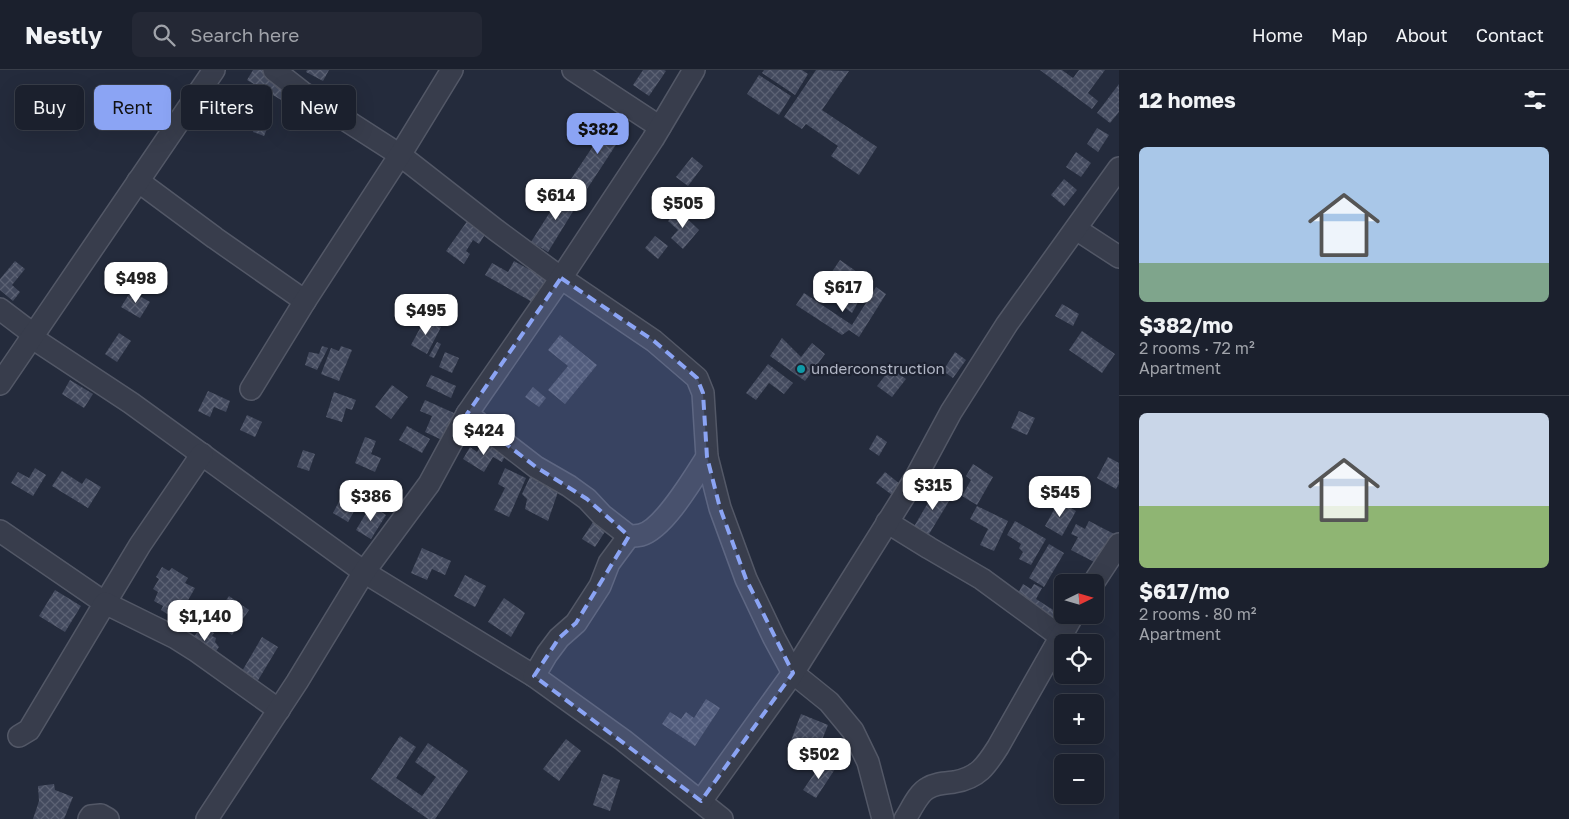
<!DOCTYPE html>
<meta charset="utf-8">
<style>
body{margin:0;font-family:"Golos Text",sans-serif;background:#242835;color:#f1f3f6;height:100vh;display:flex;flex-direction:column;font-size:19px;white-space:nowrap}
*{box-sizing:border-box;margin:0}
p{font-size:16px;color:#a0a3aa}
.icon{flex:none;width:28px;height:28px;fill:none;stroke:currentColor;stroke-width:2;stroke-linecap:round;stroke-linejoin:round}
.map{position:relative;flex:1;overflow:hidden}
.sheet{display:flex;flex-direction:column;background:#1b202d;width:450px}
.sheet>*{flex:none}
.guide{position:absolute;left:15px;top:15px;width:475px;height:45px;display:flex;gap:10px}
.needle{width:32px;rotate:85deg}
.buttons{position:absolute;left:1054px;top:504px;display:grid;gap:10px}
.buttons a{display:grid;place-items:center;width:50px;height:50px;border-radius:8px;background:#1b202d;box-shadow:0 5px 20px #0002,0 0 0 1px #393e49;font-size:25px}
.price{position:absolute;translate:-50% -42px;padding:0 11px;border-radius:10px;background:#fff;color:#222;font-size:16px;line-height:32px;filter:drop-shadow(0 1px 2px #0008)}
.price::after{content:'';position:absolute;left:50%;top:30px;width:15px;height:11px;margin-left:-8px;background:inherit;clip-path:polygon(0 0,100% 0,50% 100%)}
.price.on{background:#8ba4f4;color:#111}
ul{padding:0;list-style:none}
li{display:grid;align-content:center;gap:10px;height:265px;padding:0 20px}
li+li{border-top:1px solid #393e49}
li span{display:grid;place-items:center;height:155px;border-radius:8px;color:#555}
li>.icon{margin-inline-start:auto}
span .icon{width:90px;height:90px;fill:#fffc;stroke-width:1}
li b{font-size:21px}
h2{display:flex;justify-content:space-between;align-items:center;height:60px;padding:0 20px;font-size:21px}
.pill{padding:0 18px;border-radius:8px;background:#1b202d;box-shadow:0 5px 20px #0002,0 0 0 1px #393e49;font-size:18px;line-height:45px}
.pill.on{background:#8ba4f4;color:#111}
header{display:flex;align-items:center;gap:30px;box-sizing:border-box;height:70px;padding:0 25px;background:#1b202d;border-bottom:1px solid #393e49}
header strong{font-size:24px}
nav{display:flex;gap:28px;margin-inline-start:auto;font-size:18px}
.search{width:350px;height:45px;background:#242835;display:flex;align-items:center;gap:12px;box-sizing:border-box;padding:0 18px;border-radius:8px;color:#a0a3aa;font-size:19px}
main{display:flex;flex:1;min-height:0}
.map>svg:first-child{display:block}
.building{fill:url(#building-cross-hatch)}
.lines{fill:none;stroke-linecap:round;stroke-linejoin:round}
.minor-casing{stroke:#535867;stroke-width:24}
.minor{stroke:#383d4c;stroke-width:21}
.marked{fill:#8ba4f4;fill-opacity:0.2;stroke:#8ba4f4;stroke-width:4;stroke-dasharray:10 6;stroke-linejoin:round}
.culture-dot{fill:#0f9aa8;stroke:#1d2231;stroke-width:2}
.labels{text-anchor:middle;stroke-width:4.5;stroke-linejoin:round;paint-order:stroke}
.poi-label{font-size:15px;fill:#b3b8c7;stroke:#1d2231;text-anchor:start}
</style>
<header>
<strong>Nestly</strong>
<div class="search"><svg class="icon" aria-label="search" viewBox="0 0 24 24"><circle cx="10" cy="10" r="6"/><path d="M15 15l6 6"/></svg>Search here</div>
<nav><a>Home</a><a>Map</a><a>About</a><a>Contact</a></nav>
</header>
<main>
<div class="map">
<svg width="1119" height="749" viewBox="0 0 1119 749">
<defs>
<pattern id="building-cross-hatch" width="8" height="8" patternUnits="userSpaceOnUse" patternTransform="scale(1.25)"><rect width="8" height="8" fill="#434a5e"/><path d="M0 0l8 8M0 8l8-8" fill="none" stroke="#5c6274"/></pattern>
</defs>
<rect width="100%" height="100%" fill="#242b3c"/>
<g class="building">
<polygon points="253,0 266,0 292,15 283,31 247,10"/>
<polygon points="307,0 329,0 323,11 306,2"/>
<polygon points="643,0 664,0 666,1 649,26 633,15"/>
<polygon points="764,0 802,0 808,4 795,25 762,3"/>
<polygon points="816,0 849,1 822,40 877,77 859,105 831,86 838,76 806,54 802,59 784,47"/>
<polygon points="1040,0 1062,0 1073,8 1079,0 1105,0 1088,23 1098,31 1092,39"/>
<polygon points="759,5 791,26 779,45 747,24"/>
<polygon points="1119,14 1119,42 1110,53 1097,43"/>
<polygon points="236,22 256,38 241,56 222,40"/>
<polygon points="261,40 273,44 264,66 253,62"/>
<polygon points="610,51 625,61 587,119 571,109"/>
<polygon points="1097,58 1109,65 1098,82 1087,74"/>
<polygon points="1076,82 1091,93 1081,107 1066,97"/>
<polygon points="692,87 703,96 688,116 676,107"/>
<polygon points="1064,109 1077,120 1064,136 1051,125"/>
<polygon points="564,120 580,130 548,182 531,172"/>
<polygon points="678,140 699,160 683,179 671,168 678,160 668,151"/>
<polygon points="468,150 486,163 479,174 473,170 466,181 470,184 464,194 446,181"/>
<polygon points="655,166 668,176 658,189 645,178"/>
<polygon points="840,190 870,211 852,243 820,219"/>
<polygon points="15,191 25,199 12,215 20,222 13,231 0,220 0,209"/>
<polygon points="514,191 532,201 533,195 550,204 534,233 485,205 492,193 508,202"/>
<polygon points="876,217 886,224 859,267 849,260 842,265 796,235 804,223 852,255"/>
<polygon points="131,221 150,232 140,248 121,237"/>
<polygon points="1062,234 1079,244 1073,256 1055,246"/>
<polygon points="425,249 441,257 427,284 411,275"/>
<polygon points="1082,261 1115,284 1102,303 1069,280"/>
<polygon points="119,263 131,271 117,292 105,284"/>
<polygon points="560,265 597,295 565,334 548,320 568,296 548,280"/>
<polygon points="782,268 801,287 812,273 825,284 805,311 770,286"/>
<polygon points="437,272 441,274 434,288 429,286"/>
<polygon points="322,276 328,278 317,300 305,295 309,282 319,284"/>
<polygon points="341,276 352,280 339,311 321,304 331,278 339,281"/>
<polygon points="445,282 459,288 452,303 439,297"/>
<polygon points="955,282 966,290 953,308 943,301"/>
<polygon points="768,294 793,313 784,324 769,313 756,330 746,323"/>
<polygon points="891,298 906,309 892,327 877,316"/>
<polygon points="431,305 456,316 451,328 426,316"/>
<polygon points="70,310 93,324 84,338 62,324"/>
<polygon points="392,315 408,327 391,349 375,337"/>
<polygon points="533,317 546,328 539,337 525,327"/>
<polygon points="208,321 230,331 226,342 214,337 210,347 198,341"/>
<polygon points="334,322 356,330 352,340 346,338 342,352 326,347"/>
<polygon points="425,330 454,343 442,370 425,362 432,346 420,341"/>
<polygon points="1019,341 1035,348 1027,365 1011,358"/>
<polygon points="247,345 262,352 255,367 240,360"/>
<polygon points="407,356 430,369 422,383 399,370"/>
<polygon points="877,365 887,372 879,386 869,379"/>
<polygon points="365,367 376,371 371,384 381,388 375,402 355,393"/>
<polygon points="484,370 506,384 502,392 493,387 484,402 463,389 470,377 477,382"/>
<polygon points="303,380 315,384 309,401 297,397"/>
<polygon points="1108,387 1119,393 1119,414 1116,419 1097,408"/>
<polygon points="973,394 993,407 977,435 962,426 971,410 966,406"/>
<polygon points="35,398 46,405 33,426 11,413 18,402 29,408"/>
<polygon points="505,398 526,408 509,447 494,440 505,418 498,414"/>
<polygon points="62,401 82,414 86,408 101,417 88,438 52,416"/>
<polygon points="885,402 900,414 892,425 876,413"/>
<polygon points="531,405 559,419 548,451 525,439 527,429 522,424"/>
<polygon points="939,414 954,423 926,469 912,460"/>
<polygon points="344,422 360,431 348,452 333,443"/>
<polygon points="1059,431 1076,441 1062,466 1045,456"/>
<polygon points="371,435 386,445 371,469 356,460"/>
<polygon points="977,436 1008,451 994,481 980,475 988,459 970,449"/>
<polygon points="595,449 608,457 595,477 582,469"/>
<polygon points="1015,451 1046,469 1031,495 1019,489 1023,482 1019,478 1021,474 1007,465"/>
<polygon points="1089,451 1114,464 1098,494 1071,480 1078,467 1071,464 1076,454 1085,459"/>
<polygon points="1049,474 1064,483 1044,517 1029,508"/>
<polygon points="422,478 451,491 445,505 432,499 427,510 411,503"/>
<polygon points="162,497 169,501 172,498 188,508 185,513 195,518 182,541 177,537 172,547 161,540 163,536 154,531 158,522 153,519 159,509 156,507"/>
<polygon points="465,505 486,516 475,537 454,526"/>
<polygon points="1023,514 1031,519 1034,514 1042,518 1036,529 1058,543 1053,552 1015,529"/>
<polygon points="55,520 81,536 65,562 39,546"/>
<polygon points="229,526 249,540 232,565 212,551"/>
<polygon points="504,528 525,543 511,567 488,552"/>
<polygon points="202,555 214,563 212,566 216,568 215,572 219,577 211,588 190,573"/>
<polygon points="262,567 278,577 257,612 241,603"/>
<polygon points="706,629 720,638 695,676 662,654 670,642 681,649 686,642 694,648"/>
<polygon points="801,644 828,655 815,687 789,676"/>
<polygon points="400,666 416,677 396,708 422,726 436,707 415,692 428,673 468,701 435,749 428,749 371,709"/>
<polygon points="566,669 581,681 559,711 543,699"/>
<polygon points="823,691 835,699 816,728 803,720"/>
<polygon points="603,704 620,710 610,741 593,735"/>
<polygon points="54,714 55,720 73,727 64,749 33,749 39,731 38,716"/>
</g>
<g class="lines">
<defs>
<g id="minor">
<polyline points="274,0 302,22 400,85 496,160 561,208 654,271 697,308 703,323 707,387 720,438 746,509 774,568 793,603 829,632 853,661 868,692 883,749"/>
<polyline points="573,0 660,57"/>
<polyline points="138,111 215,168 305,231"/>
<polyline points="1076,159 1119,187"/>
<polyline points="0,239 33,264"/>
<polyline points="31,267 131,333 364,502 534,606 623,670 722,749"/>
<polyline points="0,314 214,0"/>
<polyline points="251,319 305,231 400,85 452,0"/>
<path d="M467 344 536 397 569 416 587 429 602 445 629 466C633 466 637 466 641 465 664 459 694 407 707 387"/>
<polyline points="887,452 929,478 982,509 1061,567"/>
<polyline points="0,461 105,533 140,475 202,384"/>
<polyline points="1094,512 1119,474"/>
<polyline points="534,606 547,584 559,568 576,553 600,516 609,493 629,466"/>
<polyline points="19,666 29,660 105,533 176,568 195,580 279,640"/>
<polyline points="701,731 793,603 916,407 951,342 1007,254 1119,98"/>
<polyline points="89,749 91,746 101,745 108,749"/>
<polyline points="207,749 297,612 364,502 429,414 467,344 561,208 653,69 694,0"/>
<path d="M905 749C911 740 918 723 928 718 936 713 945 713 954 712 978 708 986 696 998 677L1073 545"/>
</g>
</defs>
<use href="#minor" class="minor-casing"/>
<use href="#minor" class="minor"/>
</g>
<path class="marked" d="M561 208 654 271 697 308 703 323 707 387 720 438 746 509 793 603 701 731 534 606 559 568 576 553 629 466 587 429 536 397 467 344Z"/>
<circle class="culture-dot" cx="801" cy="299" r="5"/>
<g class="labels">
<g class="poi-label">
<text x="811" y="304">underconstruction</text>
</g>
</g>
</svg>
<div class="buttons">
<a><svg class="needle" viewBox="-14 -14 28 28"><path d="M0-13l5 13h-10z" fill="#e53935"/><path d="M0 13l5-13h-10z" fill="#a0a3aa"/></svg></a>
<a><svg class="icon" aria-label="locate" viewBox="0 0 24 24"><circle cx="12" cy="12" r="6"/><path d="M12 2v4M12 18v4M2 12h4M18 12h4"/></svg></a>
<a>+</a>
<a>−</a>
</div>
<b class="price on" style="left:598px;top:85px">$382</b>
<b class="price" style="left:556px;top:151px">$614</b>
<b class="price" style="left:683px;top:159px">$505</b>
<b class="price" style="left:136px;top:234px">$498</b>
<b class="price" style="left:843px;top:243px">$617</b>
<b class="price" style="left:426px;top:266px">$495</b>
<b class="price" style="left:484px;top:386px">$424</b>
<b class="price" style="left:933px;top:441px">$315</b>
<b class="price" style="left:1060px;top:448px">$545</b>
<b class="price" style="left:371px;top:452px">$386</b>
<b class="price" style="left:205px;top:572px">$1,140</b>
<b class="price" style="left:819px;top:710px">$502</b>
<div class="guide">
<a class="pill">Buy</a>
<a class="pill on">Rent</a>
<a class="pill">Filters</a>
<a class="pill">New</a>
</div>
</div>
<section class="sheet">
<h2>12 homes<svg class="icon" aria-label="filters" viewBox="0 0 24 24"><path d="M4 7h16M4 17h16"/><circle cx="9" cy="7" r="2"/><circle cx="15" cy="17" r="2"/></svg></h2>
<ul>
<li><span style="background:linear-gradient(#a9c7e8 75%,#7fa58c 0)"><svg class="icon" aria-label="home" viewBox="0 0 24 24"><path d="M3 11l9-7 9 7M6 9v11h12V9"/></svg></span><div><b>$382/mo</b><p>2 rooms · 72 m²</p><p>Apartment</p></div></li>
<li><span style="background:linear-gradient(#c9d6e8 60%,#8fb573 0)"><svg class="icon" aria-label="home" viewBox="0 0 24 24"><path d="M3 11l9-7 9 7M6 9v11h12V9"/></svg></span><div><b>$617/mo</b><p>2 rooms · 80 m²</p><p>Apartment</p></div></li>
</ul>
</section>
</main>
